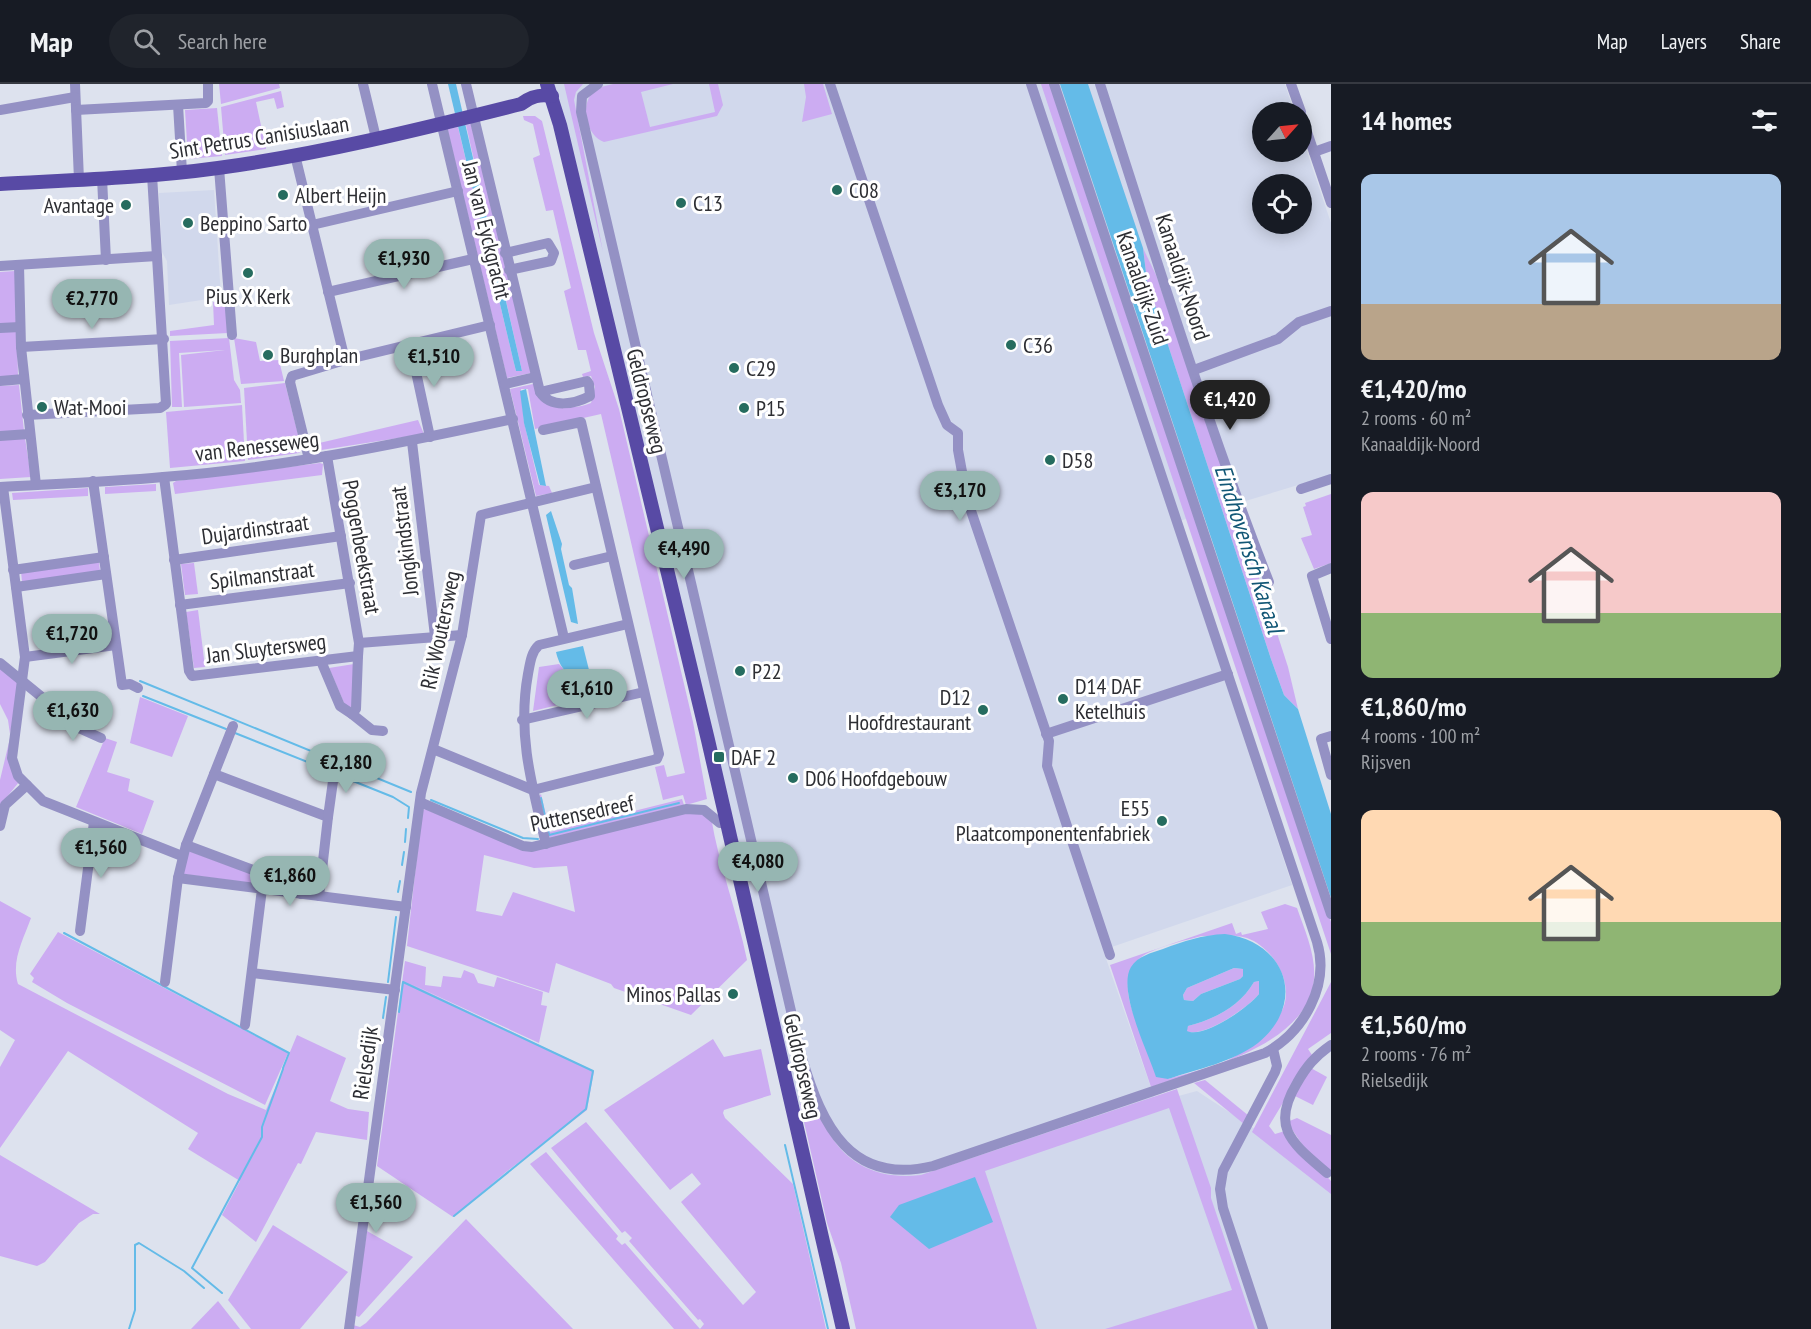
<!DOCTYPE html>
<meta charset="utf-8">
<style>
body{margin:0;font-family:"PT Sans Narrow",sans-serif;background:#20242c;color:#f1f3f6;height:100vh;display:flex;flex-direction:column;font-size:22px;white-space:nowrap}
*{box-sizing:border-box;margin:0}
p{font-size:20px;color:#9ea1a6}
.icon{flex:none;width:33px;height:33px;fill:none;stroke:currentColor;stroke-width:2;stroke-linecap:round;stroke-linejoin:round}
.map{position:relative;flex:1;overflow:hidden}
.sheet{display:flex;flex-direction:column;background:#171b24;width:480px}
.sheet>*{flex:none}
.needle{width:39px;rotate:63deg}
.buttons{position:absolute;left:1252px;top:18px;display:grid;gap:12px}
.buttons a{display:grid;place-items:center;width:60px;height:60px;border-radius:50%;background:#171b24;box-shadow:0 3px 15px #0003;font-size:30px}
.price{position:absolute;translate:-50% -51px;padding:0 14px;border-radius:21px;background:#96b6b2;color:#111;font-size:20px;line-height:39px;filter:drop-shadow(0 2px 3px #0008)}
.price::after{content:'';position:absolute;left:50%;top:36px;width:18px;height:14px;margin-left:-9px;background:inherit;clip-path:polygon(0 0,100% 0,50% 100%)}
.price.active{background:#222;color:#fff}
ul{padding:0;list-style:none}
li{display:grid;align-content:center;gap:12px;height:318px;padding:0 30px}
li span{display:grid;place-items:center;height:186px;border-radius:12px;color:#555}
li>.icon{margin-inline-start:auto}
span .icon{width:108px;height:108px;fill:#fffc;stroke-width:1}
li b{font-size:26px}
h2{display:flex;justify-content:space-between;align-items:center;height:72px;padding:0 30px;font-size:26px}
header{display:flex;align-items:center;gap:36px;box-sizing:border-box;height:84px;padding:0 30px;background:#171b24;border-bottom:2px solid #363941}
header strong{font-size:28px}
nav{display:flex;gap:33px;margin-inline-start:auto;font-size:21px}
.search{width:420px;height:54px;background:#20242c;display:flex;align-items:center;gap:15px;box-sizing:border-box;padding:0 21px;border-radius:33px;color:#9ea1a6;font-size:22px}
main{display:flex;flex:1;min-height:0}
.map>svg:first-child{display:block}
.built{fill:#d1d8ec;fill-rule:evenodd}
.green{fill:#ccacf2;fill-rule:evenodd}
.water{fill:#64bbe8;fill-rule:evenodd}
.lines{fill:none;stroke-linecap:round;stroke-linejoin:round}
.stream{stroke:#64bbe8;stroke-width:2}
.minor{stroke:#9491c4;stroke-width:10}
.major{stroke:#584aa5;stroke-width:14}
.poi-dot{fill:#266c5f;stroke:#fff;stroke-width:2}
.labels{text-anchor:middle;stroke-width:6;stroke-linejoin:round;paint-order:stroke}
.street-label{font-size:22px;fill:#2d2e33;stroke:#fff}
.poi-label{font-size:22px;fill:#2d2e33;stroke:#fff;text-anchor:start}
.water-label{font-size:24px;font-style:italic;fill:#125776;stroke:#fff}
</style>
<header>
<strong>Map</strong>
<div class="search"><svg class="icon" aria-label="search" viewBox="0 0 24 24"><circle cx="10" cy="10" r="6"/><path d="M15 15l6 6"/></svg>Search here</div>
<nav><a>Map</a><a>Layers</a><a>Share</a></nav>
</header>
<main>
<div class="map">
<svg width="1331" height="1245" viewBox="0 0 1331 1245">
<rect width="100%" height="100%" fill="#dde2ee"/>
<g class="built">
<path d="M550 0H1285L1294 28H1263V68H1302V53L1331 139V391L1173 439 1292 801 1103 866 1156 1018 1197 1007 1264 1051 1331 1106V1245H859L836 1153 774 932ZM1263 100H1302V140H1263Z"/>
<polygon points="214,106 221,213 169,221 167,177 162,168 159,109"/>
</g>
<g class="green">
<polygon points="219,0 279,0 280,4 221,20"/>
<polygon points="564,0 583,0 576,8 574,16 603,168"/>
<path d="M613 0H673L641 8 650 43 715 28 709 0H718L723 21 717 32 604 58C587 52 580 23 592 9 597 3 605 2 613 0Z"/>
<polygon points="804,0 823,0 832,30 802,38 806,13"/>
<polygon points="1041,0 1051,0 1331,838 1331,870"/>
<polygon points="281,7 284,23 277,25 274,14 256,18 266,65 225,71 221,23"/>
<polygon points="217,24 222,72 188,75 185,26"/>
<path d="M523 32H535L542 37 594 249 619 325 693 638 707 715 686 721 683 711 663 716 655 683 664 681 667 693 685 689 601 330 535 345 528 305H521L524 338 539 401 549 402 552 409 536 412 510 305 533 300C554 316 563 330 591 319L595 303 591 292 583 293 582 290 591 287 586 266H578L564 207 571 204 553 126 546 127 533 74 540 71 533 40 524 36Z"/>
<polygon points="471,40 531,289 507,294 448,48 448,45 458,43 513,275 516,287 522,287 466,41"/>
<polygon points="1143,164 1156,191 1240,435 1288,583 1298,625 1284,611 1271,575 1147,197"/>
<polygon points="15,187 16,239 0,240 0,188"/>
<polygon points="213,218 226,218 228,249 170,252 170,247 214,241"/>
<polygon points="17,246 18,293 0,294 0,247"/>
<polygon points="229,254 234,296 240,306 241,319 184,323 181,271 225,266 179,269 182,323 172,323 170,257"/>
<polygon points="234,254 256,258 260,277 279,276 284,297 241,300"/>
<polygon points="285,299 302,366 299,369 248,376 244,304"/>
<polygon points="19,301 24,347 0,348 0,302"/>
<polygon points="242,321 245,377 170,384 166,328"/>
<polygon points="418,336 424,350 315,367 315,360"/>
<polygon points="25,354 31,393 0,395 0,356"/>
<polygon points="320,379 323,380 322,391 175,410 173,399 176,397"/>
<polygon points="156,400 156,407 105,410 105,403"/>
<polygon points="88,404 88,412 13,416 12,409"/>
<polygon points="1331,410 1331,479 1314,485 1301,454 1312,451 1303,423 1306,422 1305,419"/>
<polygon points="99,478 100,487 22,498 21,487"/>
<polygon points="194,479 198,510 185,511 181,480"/>
<polygon points="198,526 205,583 194,584 186,528"/>
<polygon points="354,580 352,624 347,626 329,584"/>
<polygon points="559,580 584,608 598,606 599,611 533,627 539,583"/>
<polygon points="0,584 21,599 10,650 8,636 0,620"/>
<polygon points="140,613 188,632 172,673 130,659"/>
<polygon points="10,654 19,698 2,719 0,731 0,696"/>
<polygon points="105,654 117,658 107,688 130,695 128,707 154,717 142,750 76,723"/>
<polygon points="541,710 550,748 682,715 684,721 550,755 538,713"/>
<path d="M425 725 523 765 692 727 711 733C719 782 737 827 747 876L691 931 614 904 611 900 556 879 549 909 407 862 422 727ZM484 771 534 784 567 782 575 828 513 808 502 832 476 827Z"/>
<polygon points="189,767 289,804 183,790"/>
<path d="M0 817 31 834C23 856 11 877 18 900L228 1010 266 1026 297 951 346 974 330 1017 348 1025 369 1028 367 1056 316 1048 301 1080 298 1079 256 1158 222 1131 240 1097 188 1065 198 1049 68 967 0 1064V983L15 956 0 946Z"/>
<path d="M1285 820 1297 824C1305 847 1316 871 1314 895 1309 961 1202 986 1151 1003L1110 881 1232 839 1236 850 1241 848 1242 851 1268 845 1261 828ZM1202 852C1216 852 1234 850 1247 854 1275 864 1299 906 1278 933 1269 947 1251 960 1238 970 1223 982 1187 989 1168 995 1152 965 1106 903 1140 874 1152 864 1186 856 1202 852Z"/>
<polygon points="58,848 288,969 265,1021 67,919 32,898 34,894 30,890"/>
<polygon points="405,877 426,883 425,901 441,903 443,892 461,894 464,886 474,890 478,899 494,903 497,893 543,908 541,921 547,922 539,959 409,899 594,987 587,1026 506,1088 453,1133 377,1082"/>
<polygon points="1234,884 1243,885 1243,892 1240,895 1201,910 1193,917 1184,916 1183,911 1187,904"/>
<path d="M1259 897V910C1249 923 1203 955 1186 947L1188 942C1215 935 1240 922 1254 898Z"/>
<polygon points="1331,898 1331,949 1308,965 1312,971 1269,1042 1275,1050 1285,1047 1331,1097 1331,1110 1252,1048"/>
<polygon points="713,955 724,973 761,965 771,1011 724,1026 723,1029 725,1034 793,1100 826,1245 674,1245 530,1080 546,1068 618,1152 616,1155 622,1161 625,1159 700,1245 704,1240 700,1235 698,1236 629,1157 632,1154 625,1147 622,1149 551,1064 586,1038 743,1221 756,1208 681,1118 701,1100 692,1089 670,1106 604,1026"/>
<polygon points="1309,983 1327,993 1313,1021 1293,1011"/>
<polygon points="1205,996 1249,1032 1244,1040 1194,999"/>
<path d="M1177 1005 1211 1104V1114L1255 1245H1105L1232 1206 1169 1024 985 1087 1037 1245H856L841 1179 827 1139 800 1020 808 1019C818 1023 822 1036 827 1045 846 1082 881 1096 921 1091Z"/>
<polygon points="1297,1034 1331,1051 1331,1089 1306,1066 1287,1038"/>
<polygon points="0,1071 100,1130 93,1130 79,1139 45,1178 37,1182 0,1172"/>
<polygon points="466,1135 573,1245 352,1245 353,1241 360,1243 366,1239"/>
<polygon points="273,1141 348,1188 300,1245 251,1245 228,1216"/>
<polygon points="367,1147 413,1173 359,1233 354,1231"/>
<polygon points="218,1217 240,1245 191,1245"/>
</g>
<g class="water">
<polygon points="448,0 456,0 522,287 516,287 513,275"/>
<polygon points="1060,0 1088,0 1143,164 1147,197 1271,575 1284,611 1298,625 1331,730 1331,814"/>
<polygon points="526,305 546,402 540,401 524,339 520,307"/>
<polygon points="551,427 562,460 561,465 569,501 572,504 578,540 571,538 546,431"/>
<path d="M583 562 594 606 584 608C573 591 561 590 556 568Z"/>
<path d="M1225 850C1287 858 1307 919 1258 959 1233 978 1198 985 1168 995L1156 993C1148 968 1117 906 1131 883 1138 872 1151 869 1163 865 1184 857 1202 851 1225 850ZM1234 884 1243 885V892L1240 895 1201 910 1193 917 1184 916 1183 911 1187 904ZM1259 897V910C1248 924 1203 955 1187 947L1188 942C1215 935 1240 922 1254 898Z"/>
<polygon points="975,1093 993,1138 929,1165 890,1133 899,1121"/>
</g>
<g class="lines">
<g class="stream">
<polyline points="140,597 411,708"/>
<polyline points="143,612 226,645"/>
<polyline points="235,649 330,687"/>
<polyline points="338,691 393,713 409,723 408,734"/>
<polyline points="541,714 549,751 679,719"/>
<polyline points="431,716 523,754 538,755"/>
<polyline points="405,758 406,745"/>
<polyline points="402,781 404,768"/>
<polyline points="398,808 400,797"/>
<polyline points="64,849 289,969 283,984"/>
<polyline points="388,898 396,833"/>
<polyline points="399,928 403,898 593,987 586,1025 454,1132"/>
<polyline points="383,934 386,913"/>
<polyline points="785,1061 828,1245"/>
<polyline points="222,1209 192,1184 262,1053 262,1043 283,985"/>
<polyline points="129,1245 135,1226 135,1161 139,1159 184,1187 204,1204"/>
</g>
<g class="minor">
<polyline points="75,0 79,96"/>
<polyline points="363,0 376,54"/>
<polyline points="432,0 564,554"/>
<polyline points="466,0 540,308"/>
<path d="M598 0 582 12 581 28 802 974C822 1042 851 1102 933 1082L1265 969C1304 948 1330 901 1317 858L1031 0"/>
<polyline points="830,0 938,321 947,341 958,349 958,366 967,415 1049,657 1047,682 1110,871"/>
<polyline points="1054,0 1331,830"/>
<path d="M1100 0C1154 167 1205 335 1269 498"/>
<polyline points="1291,0 1301,28"/>
<polyline points="178,21 182,88"/>
<polyline points="0,26 75,13"/>
<polyline points="76,26 206,19 208,17 208,0"/>
<polyline points="1302,33 1331,119"/>
<polyline points="1314,68 1331,62"/>
<polyline points="295,71 345,276"/>
<polyline points="219,84 232,251"/>
<polyline points="102,94 106,176"/>
<polyline points="312,141 458,107"/>
<polyline points="505,169 548,159 554,169 551,177 509,186"/>
<polyline points="19,181 21,263 36,401"/>
<polyline points="0,182 157,172"/>
<polyline points="328,208 473,175"/>
<polyline points="0,244 20,243"/>
<polyline points="410,260 430,353"/>
<polyline points="21,263 164,255"/>
<polyline points="1194,286 1278,255 1299,238 1331,227"/>
<polyline points="0,297 24,295"/>
<path d="M587 297 589 300 590 312C575 320 551 325 540 308Z"/>
<polyline points="505,300 535,293"/>
<polyline points="27,331 160,324 166,320 152,91"/>
<polyline points="0,352 29,350"/>
<polyline points="412,358 435,552"/>
<polyline points="327,372 359,559"/>
<polyline points="309,375 290,298 292,292 345,276 490,241"/>
<polyline points="164,393 189,587 192,592 358,572 359,559 462,551"/>
<polyline points="93,397 122,601 130,600 138,604"/>
<path d="M0 403C54 400 109 398 163 393 281 384 397 360 513 335"/>
<polyline points="3,403 25,573 12,674 18,692 43,717 182,772"/>
<polyline points="1301,405 1331,395"/>
<polyline points="174,476 341,452"/>
<polyline points="574,481 612,472"/>
<polyline points="1331,484 1312,492 1331,555"/>
<polyline points="13,486 104,473"/>
<polyline points="16,503 106,490"/>
<polyline points="180,521 350,499"/>
<polyline points="25,573 116,561"/>
<polyline points="321,577 340,622 352,630 356,625 358,572"/>
<polyline points="0,579 81,645 101,654"/>
<polyline points="352,630 372,646 383,647"/>
<polyline points="522,636 644,608"/>
<polyline points="1046,650 1228,590"/>
<polyline points="1331,652 1321,655 1331,691"/>
<polyline points="433,665 533,706 657,675 659,670 581,338 543,346"/>
<polyline points="214,690 328,733 319,812"/>
<polyline points="420,718 523,762 532,763 686,725 704,726 720,739"/>
<polyline points="328,733 335,683"/>
<polyline points="0,742 5,721 27,701"/>
<path d="M546 760C532 702 517 650 528 590 530 580 531 568 539 561L628 540"/>
<polyline points="186,761 233,642"/>
<polyline points="178,794 406,823"/>
<polyline points="80,847 94,738"/>
<polyline points="252,889 395,906"/>
<polyline points="165,898 178,794 186,761 288,799 301,810"/>
<polyline points="245,941 262,805"/>
<path d="M1327 1089C1292 1059 1270 1044 1297 999 1306 983 1315 972 1331 961"/>
<polyline points="349,1245 421,709 462,551 481,431 596,403"/>
<polyline points="1263,1245 1223,1124 1220,1105 1223,1087 1275,988 1277,982 1273,965"/>
</g>
<g class="major">
<polyline points="547,0 560,41 708,656 843,1245"/>
<path d="M0 100C73 96 146 94 218 84 320 70 422 45 521 20 531 12 540 10 552 12"/>
</g>
</g>
<g class="poi-dot">
<circle cx="837" cy="106" r="6"/>
<circle cx="283" cy="111" r="6"/>
<circle cx="681" cy="119" r="6"/>
<circle cx="126" cy="121" r="6"/>
<circle cx="188" cy="139" r="6"/>
<circle cx="248" cy="189" r="6"/>
<circle cx="1011" cy="261" r="6"/>
<circle cx="268" cy="271" r="6"/>
<circle cx="734" cy="284" r="6"/>
<circle cx="42" cy="323" r="6"/>
<circle cx="744" cy="324" r="6"/>
<circle cx="1050" cy="376" r="6"/>
<circle cx="740" cy="587" r="6"/>
<circle cx="1063" cy="615" r="6"/>
<circle cx="983" cy="626" r="6"/>
<rect x="713" y="667" width="12" height="12" rx="3"/>
<circle cx="793" cy="694" r="6"/>
<circle cx="1162" cy="737" r="6"/>
<circle cx="733" cy="910" r="6"/>
</g>
<g class="labels">
<g class="street-label">
<text transform="translate(259 53) rotate(-9)" y="8">Sint Petrus Canisiuslaan</text>
<text transform="translate(487 146) rotate(76)" y="8">Jan van Eyckgracht</text>
<text transform="translate(1183 193) rotate(72)" y="8">Kanaaldijk-Noord</text>
<text transform="translate(1143 204) rotate(71)" y="8">Kanaaldijk-Zuid</text>
<text transform="translate(647 317) rotate(76)" y="8">Geldropseweg</text>
<text transform="translate(257 362) rotate(-7)" y="8">van Renesseweg</text>
<text transform="translate(255 445) rotate(-8)" y="8">Dujardinstraat</text>
<text transform="translate(404 457) rotate(-97)" y="8">Jongkindstraat</text>
<text transform="translate(362 463) rotate(80)" y="8">Poggenbeekstraat</text>
<text transform="translate(262 491) rotate(-7)" y="8">Spilmanstraat</text>
<text transform="translate(440 546) rotate(-78)" y="8">Rik Woutersweg</text>
<text transform="translate(266 564) rotate(-7)" y="8">Jan Sluytersweg</text>
<text transform="translate(582 729) rotate(-12)" y="8">Puttensedreef</text>
<text transform="translate(365 979) rotate(-82)" y="8">Rielsedijk</text>
<text transform="translate(803 982) rotate(77)" y="8">Geldropseweg</text>
</g>
<g class="poi-label">
<text x="849" y="114">C08</text>
<text x="295" y="119">Albert Heijn</text>
<text x="693" y="127">C13</text>
<text x="114" y="129" text-anchor="end">Avantage</text>
<text x="200" y="147">Beppino Sarto</text>
<text x="248" y="220" text-anchor="middle">Pius X Kerk</text>
<text x="1023" y="269">C36</text>
<text x="280" y="279">Burghplan</text>
<text x="746" y="292">C29</text>
<text x="54" y="331">Wat-Mooi</text>
<text x="756" y="332">P15</text>
<text x="1062" y="384">D58</text>
<text x="752" y="595">P22</text>
<text x="1075" y="610">D14 DAF<tspan x="1075" dy="25">Ketelhuis</tspan></text>
<text x="971" y="621" text-anchor="end">D12<tspan x="971" dy="25">Hoofdrestaurant</tspan></text>
<text x="731" y="681">DAF 2</text>
<text x="805" y="702">D06 Hoofdgebouw</text>
<text x="1150" y="732" text-anchor="end">E55<tspan x="1150" dy="25">Plaatcomponentenfabriek</tspan></text>
<text x="721" y="918" text-anchor="end">Minos Pallas</text>
</g>
<g class="water-label">
<text transform="translate(1249 465) rotate(72)" y="8">Eindhovensch Kanaal</text>
</g>
</g>
</svg>
<div class="buttons">
<a><svg class="needle" viewBox="-14 -14 28 28"><path d="M0-13l5 13h-10z" fill="#e53935"/><path d="M0 13l5-13h-10z" fill="#9ea1a6"/></svg></a>
<a><svg class="icon" aria-label="locate" viewBox="0 0 24 24"><circle cx="12" cy="12" r="6"/><path d="M12 2v4M12 18v4M2 12h4M18 12h4"/></svg></a>
</div>
<b class="price" style="left:404px;top:206px">€1,930</b>
<b class="price" style="left:92px;top:246px">€2,770</b>
<b class="price" style="left:434px;top:304px">€1,510</b>
<b class="price active" style="left:1230px;top:347px">€1,420</b>
<b class="price" style="left:960px;top:438px">€3,170</b>
<b class="price" style="left:684px;top:496px">€4,490</b>
<b class="price" style="left:72px;top:581px">€1,720</b>
<b class="price" style="left:587px;top:636px">€1,610</b>
<b class="price" style="left:73px;top:658px">€1,630</b>
<b class="price" style="left:346px;top:710px">€2,180</b>
<b class="price" style="left:101px;top:795px">€1,560</b>
<b class="price" style="left:758px;top:809px">€4,080</b>
<b class="price" style="left:290px;top:823px">€1,860</b>
<b class="price" style="left:376px;top:1150px">€1,560</b>
</div>
<section class="sheet">
<h2>14 homes<svg class="icon" aria-label="filters" viewBox="0 0 24 24"><path d="M4 7h16M4 17h16"/><circle cx="9" cy="7" r="2"/><circle cx="15" cy="17" r="2"/></svg></h2>
<ul>
<li><span style="background:linear-gradient(#a9c7e8 70%,#b9a48a 0)"><svg class="icon" aria-label="home" viewBox="0 0 24 24"><path d="M3 11l9-7 9 7M6 9v11h12V9"/></svg></span><div><b>€1,420/mo</b><p>2 rooms · 60 m²</p><p>Kanaaldijk-Noord</p></div></li>
<li><span style="background:linear-gradient(#f6c9c9 65%,#8fb573 0)"><svg class="icon" aria-label="home" viewBox="0 0 24 24"><path d="M3 11l9-7 9 7M6 9v11h12V9"/></svg></span><div><b>€1,860/mo</b><p>4 rooms · 100 m²</p><p>Rijsven</p></div></li>
<li><span style="background:linear-gradient(#ffd9b3 60%,#8fb573 0)"><svg class="icon" aria-label="home" viewBox="0 0 24 24"><path d="M3 11l9-7 9 7M6 9v11h12V9"/></svg></span><div><b>€1,560/mo</b><p>2 rooms · 76 m²</p><p>Rielsedijk</p></div></li>
</ul>
</section>
</main>
